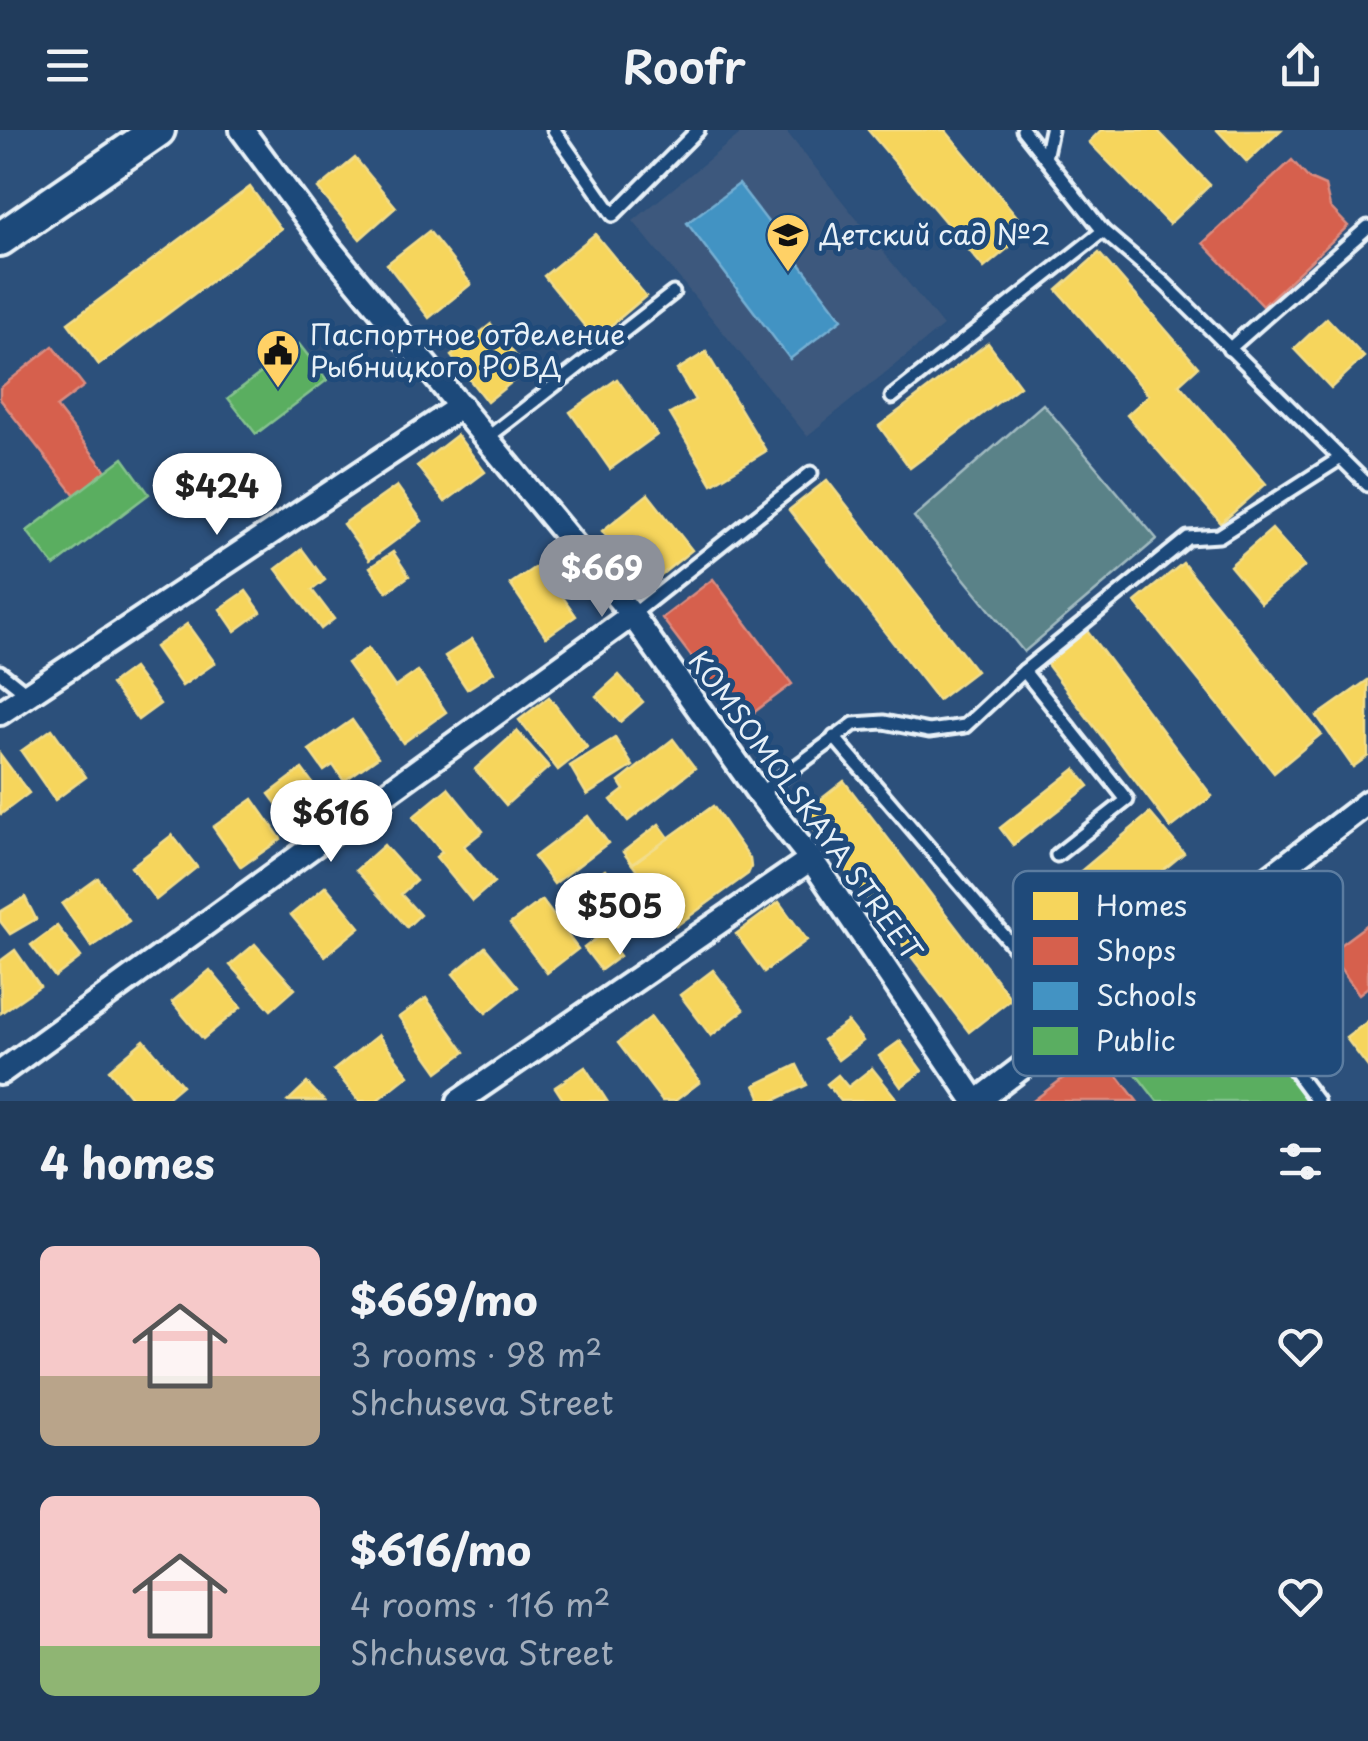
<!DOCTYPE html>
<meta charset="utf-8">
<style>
body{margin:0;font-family:"Playpen Sans",sans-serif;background:#2d4765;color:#f1f3f6;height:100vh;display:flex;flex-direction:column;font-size:38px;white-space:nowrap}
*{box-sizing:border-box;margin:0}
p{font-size:32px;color:#a2adbb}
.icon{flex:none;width:55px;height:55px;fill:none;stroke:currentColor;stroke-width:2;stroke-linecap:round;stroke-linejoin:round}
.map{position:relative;height:971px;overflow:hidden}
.details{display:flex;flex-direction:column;background:#213c5c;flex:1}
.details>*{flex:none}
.price{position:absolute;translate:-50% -85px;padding:0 22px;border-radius:35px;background:#fff;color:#222;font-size:32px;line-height:65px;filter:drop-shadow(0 2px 5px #0008)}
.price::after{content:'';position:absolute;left:50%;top:60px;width:30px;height:22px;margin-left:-15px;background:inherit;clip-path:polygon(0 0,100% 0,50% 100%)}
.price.on{background:#8c9099;color:#fff}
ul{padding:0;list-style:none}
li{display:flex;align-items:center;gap:30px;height:250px;padding:0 40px}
li span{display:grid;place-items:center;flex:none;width:280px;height:200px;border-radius:15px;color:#555}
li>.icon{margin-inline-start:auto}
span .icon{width:120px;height:120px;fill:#fffc;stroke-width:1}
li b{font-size:42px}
h2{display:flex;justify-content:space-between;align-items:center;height:120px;padding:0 40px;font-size:42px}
header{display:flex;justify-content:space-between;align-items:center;height:130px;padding:0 40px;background:#213c5c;font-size:45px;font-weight:600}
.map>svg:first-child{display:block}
.built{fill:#3c587d}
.green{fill:#5a8288;stroke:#a1bac0;stroke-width:2.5}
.homes{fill:#f6d55c;stroke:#f2dd8b;stroke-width:2.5}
.shops{fill:#d6604d;stroke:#db8c80;stroke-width:2.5}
.schools{fill:#4393c3;stroke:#74afd3;stroke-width:2.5}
.public{fill:#5aae61;stroke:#85c28e;stroke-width:2.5}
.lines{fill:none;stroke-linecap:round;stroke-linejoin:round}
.lane-casing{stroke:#e8f1f8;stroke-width:19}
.street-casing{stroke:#e8f1f8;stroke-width:30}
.secondary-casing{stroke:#e8f1f8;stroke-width:40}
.lane{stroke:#1f4a7a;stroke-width:11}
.street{stroke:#1f4a7a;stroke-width:22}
.secondary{stroke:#1f4a7a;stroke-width:32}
.labels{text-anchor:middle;stroke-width:10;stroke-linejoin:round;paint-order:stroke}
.poi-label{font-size:28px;fill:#e8f1f8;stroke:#1f4a7a;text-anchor:start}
.street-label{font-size:28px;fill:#e8f1f8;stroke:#1f4a7a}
.key{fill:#1f4a7a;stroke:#5b7ca0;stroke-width:2.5}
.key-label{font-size:28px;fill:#e8f1f8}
</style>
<header><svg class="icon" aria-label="menu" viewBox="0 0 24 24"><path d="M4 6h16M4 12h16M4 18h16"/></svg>Roofr<svg class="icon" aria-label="share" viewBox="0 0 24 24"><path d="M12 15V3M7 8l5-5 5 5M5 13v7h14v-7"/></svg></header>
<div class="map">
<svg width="1368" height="971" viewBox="0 0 1368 971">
<rect width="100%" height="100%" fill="#2c507b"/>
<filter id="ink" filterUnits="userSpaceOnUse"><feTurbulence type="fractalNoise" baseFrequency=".01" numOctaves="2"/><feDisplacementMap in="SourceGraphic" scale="20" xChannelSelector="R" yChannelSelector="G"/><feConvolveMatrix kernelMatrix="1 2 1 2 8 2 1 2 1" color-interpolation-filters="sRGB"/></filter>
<g filter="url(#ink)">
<polygon class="built" points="745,0 785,0 943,196 807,306 633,91"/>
<polygon class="green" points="1043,274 1157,409 1024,522 914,387"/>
<g class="homes">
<polygon points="868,0 945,0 1029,101 984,138"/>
<polygon points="1101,0 1157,0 1210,55 1169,94 1089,12"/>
<polygon points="1217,0 1281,0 1247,32"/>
<polygon points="355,28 396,77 360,109 318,59"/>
<polygon points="250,57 281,99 99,235 68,193"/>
<polygon points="429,101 471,154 429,188 387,134"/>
<polygon points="595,104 646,166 595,209 544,146"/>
<polygon points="1099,123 1198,237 1179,254 1266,354 1221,393 1127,285 1149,265 1057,160"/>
<polygon points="1327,188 1364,227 1331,258 1294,219"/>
<polygon points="491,194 527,240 487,272 451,226"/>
<polygon points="988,213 1020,256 910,338 879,296"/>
<polygon points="706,222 766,321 712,354 670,284 695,270 677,240"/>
<polygon points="617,249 657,305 610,339 570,282"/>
<polygon points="457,305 485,342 445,372 417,336"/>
<polygon points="827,350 976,541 938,570 789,380"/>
<polygon points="397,356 422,391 369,430 343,394"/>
<polygon points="648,364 692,420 646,457 602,401"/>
<polygon points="1272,399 1305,436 1261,473 1230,436"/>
<polygon points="302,419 325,450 312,460 334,489 321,499 276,439"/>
<polygon points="393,422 409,446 387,462 370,437"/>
<polygon points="1183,433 1321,604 1274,643 1135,472"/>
<polygon points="540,434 576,486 546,507 510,454"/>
<polygon points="246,461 261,482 235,501 220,479"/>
<polygon points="187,494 215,533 182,556 155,517"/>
<polygon points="1087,501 1212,666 1171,698 1046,533"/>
<polygon points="472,509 494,542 467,559 445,526"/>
<polygon points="368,518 395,557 418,541 446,582 403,613 347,533"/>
<polygon points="133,538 160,574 138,590 111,554"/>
<polygon points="619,545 643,572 620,592 596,566"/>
<polygon points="1368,550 1368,626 1353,637 1317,586"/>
<polygon points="549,567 587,617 558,640 519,590"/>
<polygon points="352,590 378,627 344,651 333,635 324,641 309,620"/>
<polygon points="52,599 86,647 55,670 21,621"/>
<polygon points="517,601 549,637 506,675 475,639"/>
<polygon points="615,608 633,636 587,665 570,636"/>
<polygon points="673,609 695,638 628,691 611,670 624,660 619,652"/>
<polygon points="0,624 29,663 1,684 0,683"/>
<polygon points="302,639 326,671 293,696 269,664"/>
<polygon points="1075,639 1089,656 1013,715 1000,698"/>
<polygon points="844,651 1011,869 969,902 802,684"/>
<polygon points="448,658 483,701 464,716 494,752 472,771 436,727 442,722 413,687"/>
<polygon points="253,669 281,709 241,737 213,697"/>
<polygon points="713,676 750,729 751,737 748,744 676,796 632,734"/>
<polygon points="1150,683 1184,723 1101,791 1069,751"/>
<polygon points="588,686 608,713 554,754 534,727"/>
<polygon points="659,694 669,708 632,734 623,722"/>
<polygon points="172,705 197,737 156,770 131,737"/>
<polygon points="384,715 416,751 401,764 420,785 407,797 356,740"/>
<polygon points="605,740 636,779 611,798 580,758"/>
<polygon points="98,748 129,791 92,817 62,774"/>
<polygon points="326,756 360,797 325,826 291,785"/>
<polygon points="25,767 36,789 10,804 0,791 0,782"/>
<polygon points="542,770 578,819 547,843 510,794"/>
<polygon points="779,772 807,810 764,842 736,804"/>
<polygon points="57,796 81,827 55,847 31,815"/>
<polygon points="603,803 620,826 601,840 584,818"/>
<polygon points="255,814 295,859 271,880 230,835"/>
<polygon points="485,817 518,857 486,883 453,844"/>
<polygon points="15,820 40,856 1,883 0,831"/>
<polygon points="210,840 241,877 203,909 172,872"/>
<polygon points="713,840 744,880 711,906 680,865"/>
<polygon points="426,868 465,922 438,942 399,887"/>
<polygon points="651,887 700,952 675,971 662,971 618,913"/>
<polygon points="1368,891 1368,937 1346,908"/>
<polygon points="848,892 863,911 838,930 823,910"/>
<polygon points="378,905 409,945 376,971 359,971 334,940"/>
<polygon points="144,910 182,955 163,971 134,971 109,940"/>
<polygon points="900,911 922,941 901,957 879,926"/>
<polygon points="797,935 807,955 773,971 762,971 755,955"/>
<polygon points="585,937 607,971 564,971 555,957"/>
<polygon points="872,938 896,968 892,971 841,971 827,954 838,945 848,957"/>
<polygon points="307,953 324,971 288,971"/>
</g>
<g class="shops">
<polygon points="1292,30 1309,49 1325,56 1330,77 1348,96 1263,176 1203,113"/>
<polygon points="53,216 84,256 56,277 106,341 75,365 0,269 0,258"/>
<polygon points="713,449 792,554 741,592 662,488"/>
<polygon points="1368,794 1368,857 1359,864 1329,823"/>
<polygon points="1099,921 1137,971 1033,971"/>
</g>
<polygon class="schools" points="739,54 842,189 790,229 687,93"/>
<g class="public">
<polygon points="299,214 327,250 256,304 228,268"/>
<polygon points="123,328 149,364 54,436 27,401"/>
<polygon points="1217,854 1307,971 1157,971 1122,926"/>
</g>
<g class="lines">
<defs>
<g id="lane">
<polyline points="554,0 613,85 698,0"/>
<polyline points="1045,28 1051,0"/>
<polyline points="1103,101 1164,153 1368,355"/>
<polyline points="1229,219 1368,97"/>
<polyline points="892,267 1103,101 1023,0"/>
<polyline points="487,308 673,163"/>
<polyline points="632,485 811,343"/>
<polyline points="1024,541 1127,670 1057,725"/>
<polyline points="0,542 30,566"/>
<polyline points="834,607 1061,872"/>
<polyline points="759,664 854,594 884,592 929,601 965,596 1024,541 1188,408 1219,406 1339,329"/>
<polyline points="1195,807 1317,971"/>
</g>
<g id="street">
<polyline points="242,0 330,119 632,485 759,664 811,729 975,971"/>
<polyline points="0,583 461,276"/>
<polyline points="0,943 632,485"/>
<polyline points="459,971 811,729"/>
<polyline points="978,971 1368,672"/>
</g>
<polyline id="secondary" points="0,109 158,0"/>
</defs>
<use href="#lane" class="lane-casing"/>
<use href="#street" class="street-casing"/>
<use href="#secondary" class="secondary-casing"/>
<use href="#lane" class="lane"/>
<use href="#street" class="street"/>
<use href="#secondary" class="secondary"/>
</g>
</g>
<defs>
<symbol id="school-pin" viewBox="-11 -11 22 30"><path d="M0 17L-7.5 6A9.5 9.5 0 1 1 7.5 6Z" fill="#ffd166" stroke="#1f4a7a"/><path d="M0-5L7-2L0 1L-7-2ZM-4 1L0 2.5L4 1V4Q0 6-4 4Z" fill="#111"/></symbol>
<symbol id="civic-pin" viewBox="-11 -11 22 30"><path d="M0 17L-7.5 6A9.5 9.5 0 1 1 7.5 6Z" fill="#ffd166" stroke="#1f4a7a"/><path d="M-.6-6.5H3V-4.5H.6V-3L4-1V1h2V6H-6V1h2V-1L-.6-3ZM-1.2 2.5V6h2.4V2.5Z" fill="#111"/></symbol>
</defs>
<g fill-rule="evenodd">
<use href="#school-pin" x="763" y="80" width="50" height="68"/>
<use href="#civic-pin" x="253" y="196" width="50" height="68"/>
</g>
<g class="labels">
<g class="poi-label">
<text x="820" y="115">Детский сад №2</text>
<text x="310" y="215">Паспортное отделение<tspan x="310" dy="32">Рыбницкого РОВД</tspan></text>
</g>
<g class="street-label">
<text transform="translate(805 676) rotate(54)" y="10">KOMSOMOLSKAYA STREET</text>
</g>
</g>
<rect x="1013" y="741" width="330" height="205" rx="15" class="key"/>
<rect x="1033" y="762" width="45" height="28" fill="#f6d55c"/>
<rect x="1033" y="807" width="45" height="28" fill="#d6604d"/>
<rect x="1033" y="852" width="45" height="28" fill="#4393c3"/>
<rect x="1033" y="897" width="45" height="28" fill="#5aae61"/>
<g class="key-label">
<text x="1096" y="786">Homes</text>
<text x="1096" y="831">Shops</text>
<text x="1096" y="876">Schools</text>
<text x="1096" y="921">Public</text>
</g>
</svg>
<b class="price" style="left:217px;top:408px">$424</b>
<b class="price on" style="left:602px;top:490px">$669</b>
<b class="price" style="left:331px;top:735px">$616</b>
<b class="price" style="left:620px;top:828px">$505</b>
</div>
<section class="details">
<h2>4 homes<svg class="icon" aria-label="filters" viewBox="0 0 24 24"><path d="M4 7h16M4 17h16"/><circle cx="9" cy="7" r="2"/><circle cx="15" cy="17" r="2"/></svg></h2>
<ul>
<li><span style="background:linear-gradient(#f6c9c9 65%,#b9a48a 0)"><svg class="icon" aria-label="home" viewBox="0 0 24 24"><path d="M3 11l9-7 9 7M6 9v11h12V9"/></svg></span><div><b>$669/mo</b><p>3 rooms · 98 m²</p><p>Shchuseva Street</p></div><svg class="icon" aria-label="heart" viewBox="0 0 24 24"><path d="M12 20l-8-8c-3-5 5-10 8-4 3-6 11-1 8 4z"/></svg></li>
<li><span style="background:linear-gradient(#f6c9c9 75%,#8fb573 0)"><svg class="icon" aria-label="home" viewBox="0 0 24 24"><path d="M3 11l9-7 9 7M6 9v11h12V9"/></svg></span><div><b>$616/mo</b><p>4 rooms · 116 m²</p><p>Shchuseva Street</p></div><svg class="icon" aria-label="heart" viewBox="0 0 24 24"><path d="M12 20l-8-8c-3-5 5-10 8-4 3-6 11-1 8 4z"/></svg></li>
</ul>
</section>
